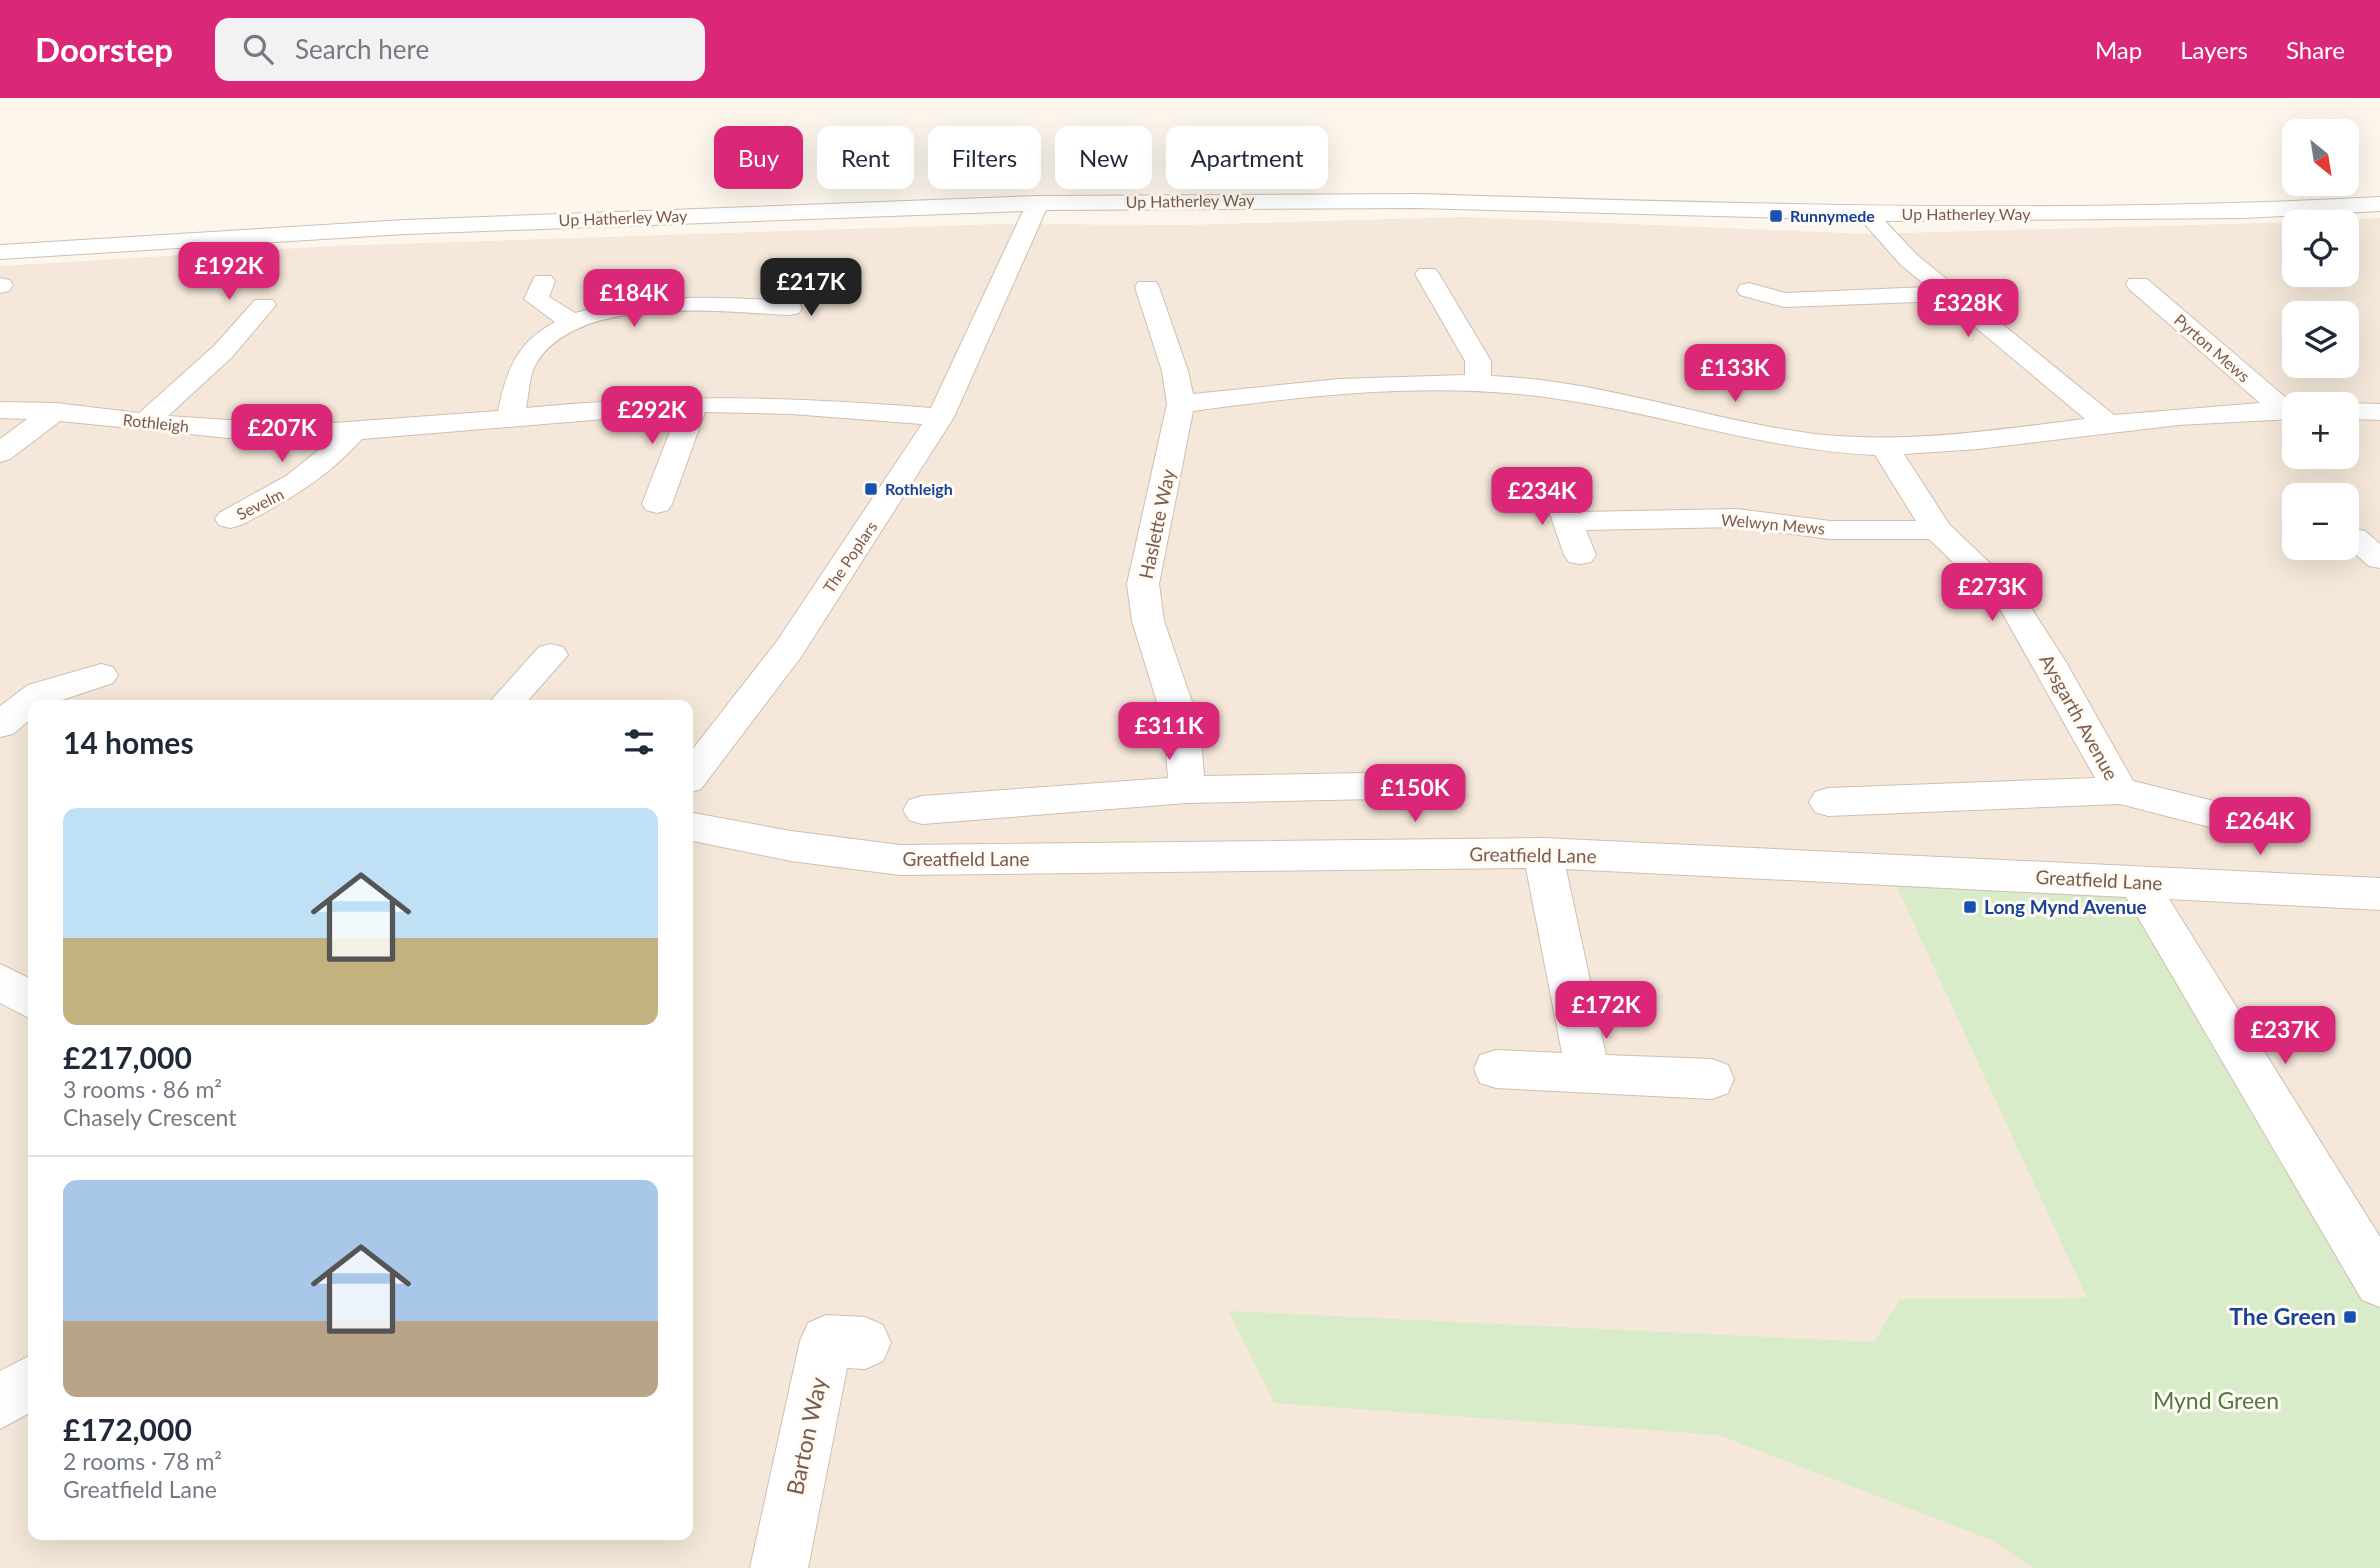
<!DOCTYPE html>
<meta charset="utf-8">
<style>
body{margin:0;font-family:Lato,sans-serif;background:#f2f2f3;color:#1f2937;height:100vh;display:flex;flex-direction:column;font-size:26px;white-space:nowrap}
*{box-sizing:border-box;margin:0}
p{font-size:23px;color:#747a83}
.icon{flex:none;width:38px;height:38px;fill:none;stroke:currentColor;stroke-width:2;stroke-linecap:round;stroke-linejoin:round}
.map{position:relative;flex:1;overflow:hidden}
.side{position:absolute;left:28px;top:602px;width:665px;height:840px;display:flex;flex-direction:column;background:#fff;border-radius:14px;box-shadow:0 7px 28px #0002}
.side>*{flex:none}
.top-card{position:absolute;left:714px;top:28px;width:665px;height:63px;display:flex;gap:14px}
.needle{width:46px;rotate:150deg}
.controls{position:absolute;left:2282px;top:21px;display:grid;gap:14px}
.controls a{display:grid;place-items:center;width:77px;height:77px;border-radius:14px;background:#fff;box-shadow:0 7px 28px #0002;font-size:35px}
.price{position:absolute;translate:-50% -60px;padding:0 16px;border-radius:14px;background:#db2777;color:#fff;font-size:23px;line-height:46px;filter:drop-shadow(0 2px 4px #0008)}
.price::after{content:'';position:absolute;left:50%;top:42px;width:21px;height:16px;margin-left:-10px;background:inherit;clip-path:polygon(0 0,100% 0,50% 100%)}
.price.active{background:#222;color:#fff}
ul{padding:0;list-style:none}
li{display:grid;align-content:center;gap:14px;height:371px;padding:0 35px}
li+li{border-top:2px solid #e0e1e3}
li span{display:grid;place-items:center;height:217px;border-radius:14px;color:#555}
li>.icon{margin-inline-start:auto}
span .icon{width:126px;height:126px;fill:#fffc;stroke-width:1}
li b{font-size:30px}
h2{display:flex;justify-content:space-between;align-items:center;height:84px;padding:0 35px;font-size:30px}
.pill{padding:0 24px;border-radius:14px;background:#fff;box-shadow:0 7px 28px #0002;font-size:24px;line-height:63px}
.pill.active{background:#db2777;color:#fff}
header{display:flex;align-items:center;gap:42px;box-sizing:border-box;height:98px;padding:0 35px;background:#db2777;color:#fff}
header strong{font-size:33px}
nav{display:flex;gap:38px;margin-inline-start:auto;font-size:24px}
.search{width:490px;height:63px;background:#f2f2f3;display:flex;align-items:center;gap:18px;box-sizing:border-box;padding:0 24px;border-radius:14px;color:#747a83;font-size:26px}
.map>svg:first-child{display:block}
.residential{fill:#f5e8da;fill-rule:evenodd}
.green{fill:#d8ecc9}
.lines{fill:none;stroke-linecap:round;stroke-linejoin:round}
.minor-casing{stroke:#d1beb0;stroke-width:2}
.minor{fill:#fff;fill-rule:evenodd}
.transit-dot{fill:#1a4fb4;stroke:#fffaf3;stroke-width:2.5}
.labels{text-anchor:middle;stroke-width:6;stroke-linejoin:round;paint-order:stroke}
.far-street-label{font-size:16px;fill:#7a5c4d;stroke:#fffaf3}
.far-transit-label{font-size:16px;font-weight:bold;fill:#164399;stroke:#fffaf3;text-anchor:start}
.street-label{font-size:19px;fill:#7a5c4d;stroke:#fffaf3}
.transit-label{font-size:19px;font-weight:bold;fill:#164399;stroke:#fffaf3;text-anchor:start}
.near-transit-label{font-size:23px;font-weight:bold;fill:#164399;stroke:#fffaf3;text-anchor:end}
.near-park-label{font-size:23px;fill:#537a41;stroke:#fffaf3}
.near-street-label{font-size:23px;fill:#7a5c4d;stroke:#fffaf3}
</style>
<header>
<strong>Doorstep</strong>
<div class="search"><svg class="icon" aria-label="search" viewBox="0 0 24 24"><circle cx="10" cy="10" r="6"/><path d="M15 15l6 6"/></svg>Search here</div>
<nav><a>Map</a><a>Layers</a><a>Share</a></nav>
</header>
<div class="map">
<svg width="2380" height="1470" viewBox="0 0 2380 1470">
<rect width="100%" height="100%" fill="#fdf6ec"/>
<path class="residential" d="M1463 119 1869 136 2294 124V177H2347V124H2299L2380 120V1470H0V168L332 148 1000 126 1185 127ZM2294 215H2347V268H2294ZM2294 306H2347V359H2294ZM2294 397H2347V450H2294ZM33 607H688V1437H33Z"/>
<polygon class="green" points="1889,772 2137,783 2380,1185 2380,1470 2033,1470 1994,1443 1718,1337 1274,1305 1228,1213 1874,1244 1900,1201 2087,1200"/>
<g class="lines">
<defs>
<g id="minor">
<path d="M1418 96C1739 106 2059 116 2380 99V113L2244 120 1885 123 1917 157 2114 317 2260 305 2129 191 2126 186 2129 181H2147L2292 305 2300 306H2294V321L2178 327 1978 351 1904 356 1949 426 2022 496 2066 564 2133 683 2246 711 2252 721 2246 731 2233 735 2120 706 1828 718 1815 714 1809 704 1815 694 1828 690 2095 680 1999 509 1929 441H1830L1737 429 1586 432 1596 457 1591 464 1580 466 1569 464 1564 457 1539 384 1544 378 1554 375 1564 378 1580 414 1737 411 1830 423H1916L1875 357C1765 352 1661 315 1552 300 1433 283 1311 297 1193 313L1159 486 1164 523 1200 627 1204 678 1421 674 1434 678 1440 687 1434 696 1421 700 1187 705 922 726 909 722 903 712 909 702 922 698 1168 680 1164 627 1132 523 1127 486 1167 306 1162 273 1135 189 1138 184H1156L1159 189 1188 273 1193 296 1339 281 1465 277V263L1415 176 1419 171H1435L1439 176 1491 263V278C1602 282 1706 322 1815 336 1906 346 1995 332 2085 321L1944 203 1784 209 1740 197 1737 192 1740 187 1749 185 1785 195 1928 189 1901 167 1861 122 1418 110 1046 112 954 319 801 559 701 691 688 695V657L777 543 922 326 792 316 705 314 672 406 668 412 657 415 646 412 642 406 677 315 362 341C327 380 286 404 241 427L230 430 219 427 215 421 219 415 286 378 330 343 229 340 60 323 10 361 0 364V341L27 321 0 320V304L56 305 139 315 214 248 255 202H273L276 207 232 259 168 318 306 327 498 313C506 273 517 244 555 224L524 201 535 178H551L555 183 549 199 575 215C646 195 717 199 790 203L799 205 802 210 799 215 790 217C720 214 581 196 537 264 529 276 529 296 526 310 665 296 791 298 931 310L1023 113 405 136 0 161V147L405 122 1038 98Z"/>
<polygon points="0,180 10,182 13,187 9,193 0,195"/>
<polygon points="2347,305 2380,306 2380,322 2347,321 2347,306 2341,306"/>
<polygon points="2354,431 2365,433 2380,446 2380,470 2369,468 2347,449 2347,433"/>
<polygon points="551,546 563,549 568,557 524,607 487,607 539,549"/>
<polygon points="101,566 113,569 118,577 113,585 47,607 33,607 33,619 13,636 0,639 0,608 28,587"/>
<polygon points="688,714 791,733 900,747 1543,740 2380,780 2380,812 2169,801 2380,1139 2380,1209 2362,1202 2126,799 1566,771 1606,957 1712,961 1728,967 1734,981 1728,995 1712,1001 1496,990 1480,985 1474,971 1480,957 1496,952 1562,955 1526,770 900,777 791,763 688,742"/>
<polygon points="0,866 33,882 33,922 0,905"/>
<polygon points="826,1217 865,1219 883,1227 891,1245 883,1263 865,1271 847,1270 808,1470 750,1470 800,1243 808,1225"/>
<polygon points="33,1256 33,1313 0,1331 0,1273"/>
</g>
</defs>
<use href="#minor" class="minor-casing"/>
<use href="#minor" class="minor"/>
</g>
<g class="transit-dot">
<rect x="1769" y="111" width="14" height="14" rx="3.5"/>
<rect x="864" y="384" width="14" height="14" rx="3.5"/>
<rect x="1963" y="802" width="14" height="14" rx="3.5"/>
<rect x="2343" y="1212" width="14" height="14" rx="3.5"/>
</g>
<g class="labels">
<g class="far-street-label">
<text transform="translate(1190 103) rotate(-1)" y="6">Up Hatherley Way</text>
<text x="1966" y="122">Up Hatherley Way</text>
<text transform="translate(623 120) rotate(-2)" y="6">Up Hatherley Way</text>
<text transform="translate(2212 250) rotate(41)" y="6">Pyrton Mews</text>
<text transform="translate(156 325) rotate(6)" y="6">Rothleigh</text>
<text transform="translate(260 406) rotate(-27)" y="6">Sevelm</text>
<text transform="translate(1773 426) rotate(5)" y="6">Welwyn Mews</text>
<text transform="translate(850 459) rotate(-56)" y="6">The Poplars</text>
</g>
<g class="far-transit-label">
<text x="1790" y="124">Runnymede</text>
<text x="885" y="397">Rothleigh</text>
</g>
<g class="street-label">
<text transform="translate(1157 426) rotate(-78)" y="7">Haslette Way</text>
<text transform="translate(2079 619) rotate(61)" y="7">Aysgarth Avenue</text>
<text transform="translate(1533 757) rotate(1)" y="7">Greatfield Lane</text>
<text x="966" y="768">Greatfield Lane</text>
<text transform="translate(2099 782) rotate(3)" y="7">Greatfield Lane</text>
</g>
<g class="transit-label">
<text x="1984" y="816">Long Mynd Avenue</text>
</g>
<g class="near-transit-label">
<text x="2336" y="1227">The Green</text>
</g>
<g class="near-park-label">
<text x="2216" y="1311">Mynd Green</text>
</g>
<g class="near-street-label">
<text transform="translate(807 1338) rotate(-78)" y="8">Barton Way</text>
</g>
</g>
</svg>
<div class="controls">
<a><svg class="needle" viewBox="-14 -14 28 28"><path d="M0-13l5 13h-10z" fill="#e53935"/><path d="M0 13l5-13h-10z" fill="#747a83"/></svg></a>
<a><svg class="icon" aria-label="locate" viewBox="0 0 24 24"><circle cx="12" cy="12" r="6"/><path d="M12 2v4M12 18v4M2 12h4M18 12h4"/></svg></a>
<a><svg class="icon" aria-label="layers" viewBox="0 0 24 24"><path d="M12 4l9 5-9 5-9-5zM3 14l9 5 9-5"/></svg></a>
<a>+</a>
<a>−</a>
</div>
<b class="price" style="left:229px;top:204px">£192K</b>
<b class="price active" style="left:811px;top:220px">£217K</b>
<b class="price" style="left:634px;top:231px">£184K</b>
<b class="price" style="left:1968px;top:241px">£328K</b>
<b class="price" style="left:1735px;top:306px">£133K</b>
<b class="price" style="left:652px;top:348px">£292K</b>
<b class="price" style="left:282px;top:366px">£207K</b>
<b class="price" style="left:1542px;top:429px">£234K</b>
<b class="price" style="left:1992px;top:525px">£273K</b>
<b class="price" style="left:1169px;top:664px">£311K</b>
<b class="price" style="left:1415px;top:726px">£150K</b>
<b class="price" style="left:2260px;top:759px">£264K</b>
<b class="price" style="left:1606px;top:943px">£172K</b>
<b class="price" style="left:2285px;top:968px">£237K</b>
<div class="top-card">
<a class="pill active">Buy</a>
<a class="pill">Rent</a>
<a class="pill">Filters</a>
<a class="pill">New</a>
<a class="pill">Apartment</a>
</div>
<section class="side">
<h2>14 homes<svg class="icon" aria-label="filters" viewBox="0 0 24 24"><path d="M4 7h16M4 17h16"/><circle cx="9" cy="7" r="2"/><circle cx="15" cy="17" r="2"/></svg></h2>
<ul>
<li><span style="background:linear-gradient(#bfe0f5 60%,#c2b280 0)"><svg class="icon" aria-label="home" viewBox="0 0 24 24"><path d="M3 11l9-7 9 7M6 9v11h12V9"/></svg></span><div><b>£217,000</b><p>3 rooms · 86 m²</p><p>Chasely Crescent</p></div></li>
<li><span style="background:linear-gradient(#a9c7e8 65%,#b9a48a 0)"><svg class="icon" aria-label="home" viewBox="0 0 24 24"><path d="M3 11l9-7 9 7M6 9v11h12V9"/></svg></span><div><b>£172,000</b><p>2 rooms · 78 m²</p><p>Greatfield Lane</p></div></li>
</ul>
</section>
</div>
